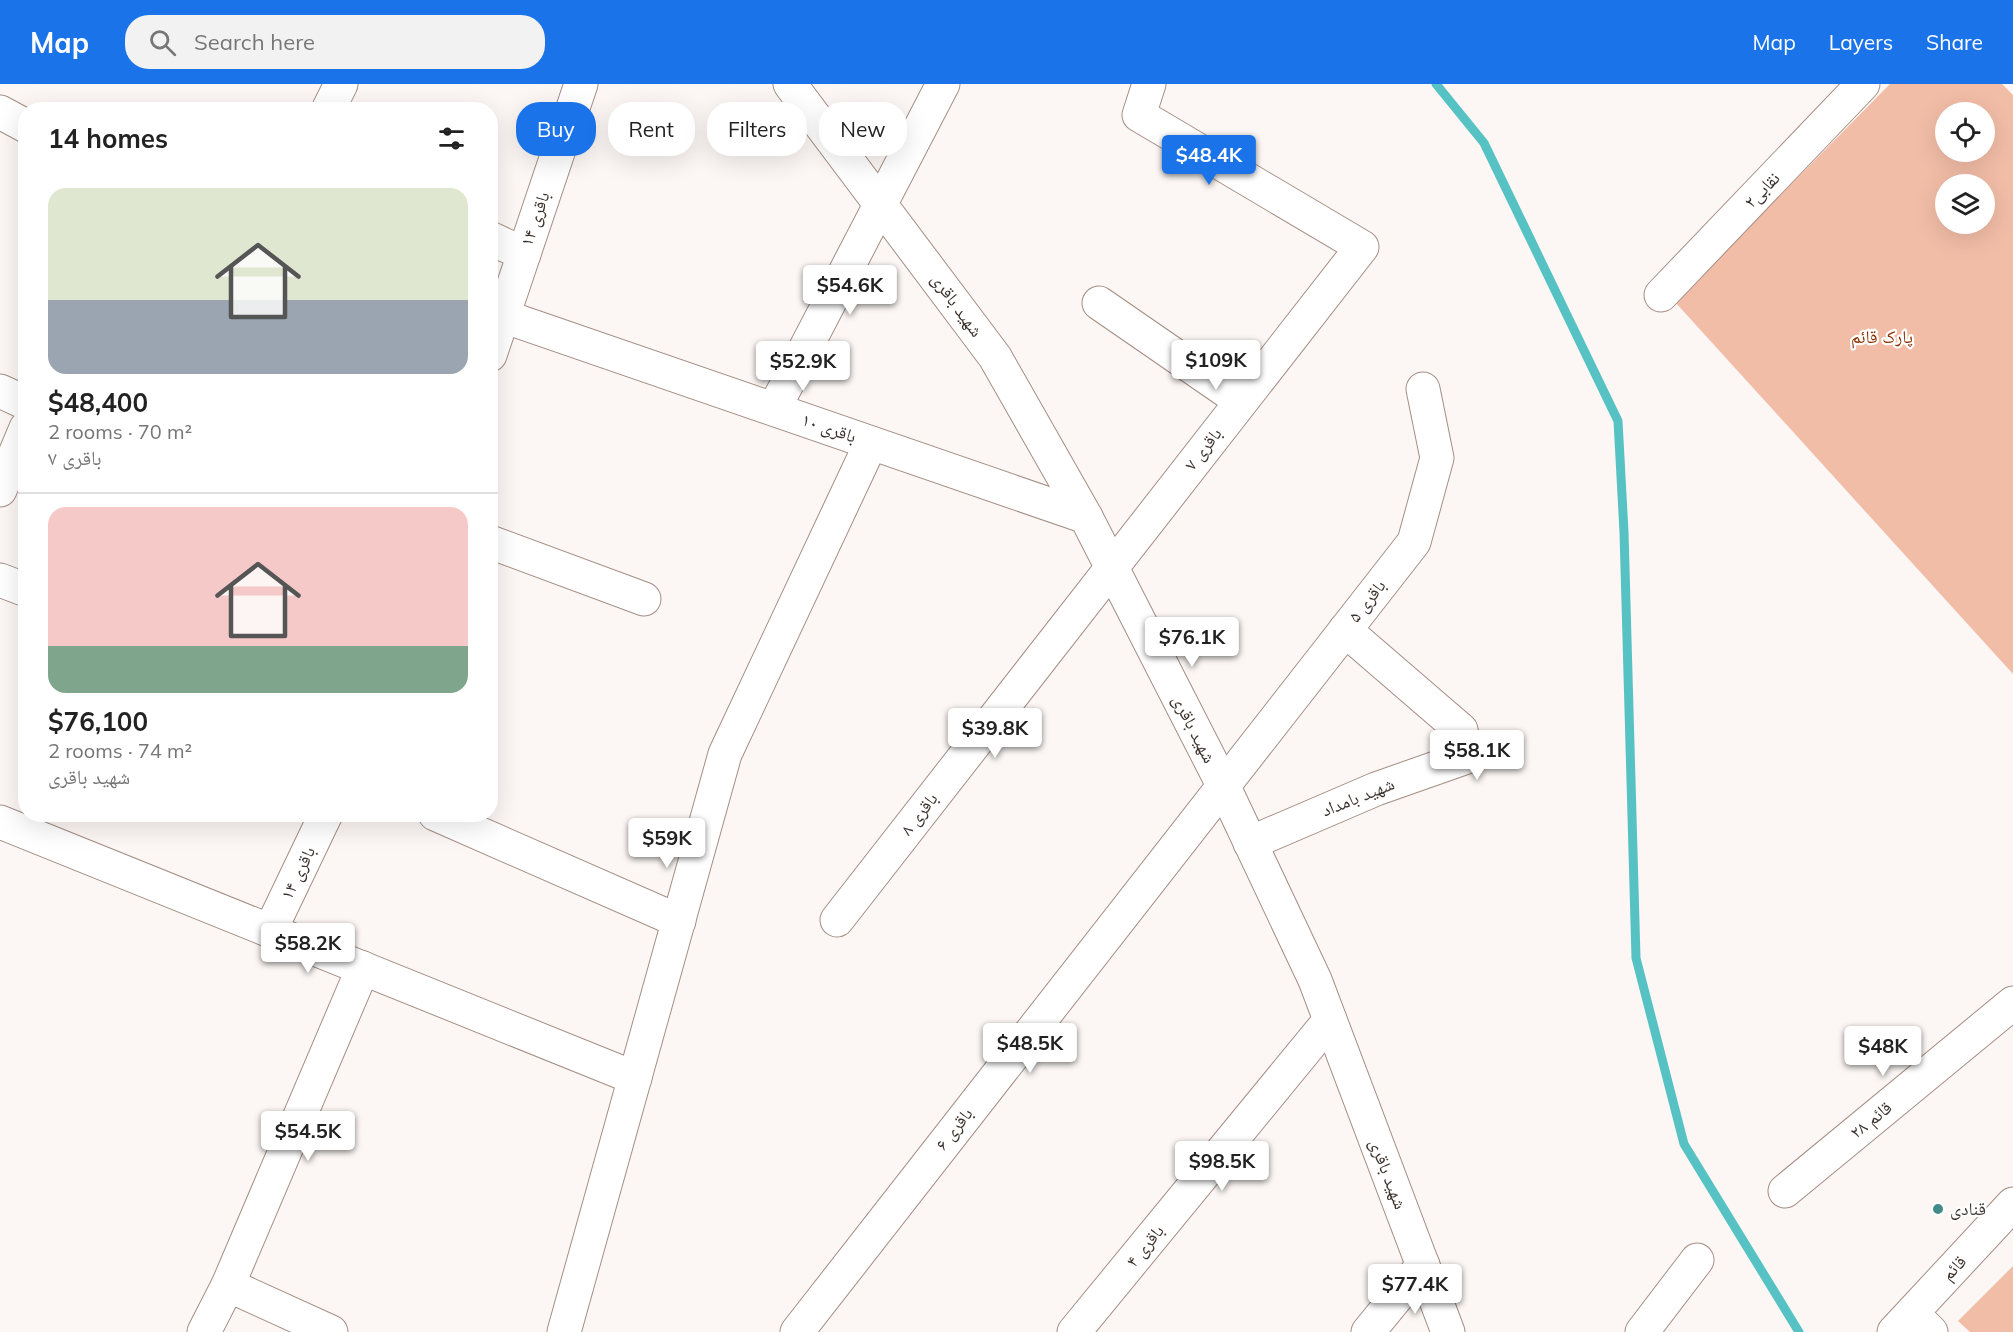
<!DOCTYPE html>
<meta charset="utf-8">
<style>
body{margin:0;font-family:Mulish,"Noto Naskh Arabic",sans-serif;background:#f2f2f2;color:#222;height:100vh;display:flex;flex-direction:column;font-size:22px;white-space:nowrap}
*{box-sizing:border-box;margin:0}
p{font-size:20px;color:#767676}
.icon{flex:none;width:33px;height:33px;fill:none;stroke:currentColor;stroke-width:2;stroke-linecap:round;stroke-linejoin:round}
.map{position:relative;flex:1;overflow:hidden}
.drawer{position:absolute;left:18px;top:18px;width:480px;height:720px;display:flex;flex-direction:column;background:#fff;border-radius:24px;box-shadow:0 6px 24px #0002}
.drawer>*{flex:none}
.hud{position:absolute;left:516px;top:18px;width:570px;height:54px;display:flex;gap:12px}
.fabs{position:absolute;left:1935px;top:18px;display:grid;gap:12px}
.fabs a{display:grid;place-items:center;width:60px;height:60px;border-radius:50%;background:#fff;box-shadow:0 6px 24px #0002;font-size:30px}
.price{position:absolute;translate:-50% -51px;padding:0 14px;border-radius:6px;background:#fff;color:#222;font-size:20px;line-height:39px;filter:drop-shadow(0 2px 3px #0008)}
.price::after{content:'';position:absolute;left:50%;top:36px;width:18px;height:14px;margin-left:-9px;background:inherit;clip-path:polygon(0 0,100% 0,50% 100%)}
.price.selected{background:#1a73e8;color:#fff}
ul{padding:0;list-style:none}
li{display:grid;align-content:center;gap:12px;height:318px;padding:0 30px}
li+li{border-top:2px solid #e0e0e0}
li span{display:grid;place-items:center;height:186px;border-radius:18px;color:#555}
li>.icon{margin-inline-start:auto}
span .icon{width:108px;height:108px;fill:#fffc;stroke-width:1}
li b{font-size:26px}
h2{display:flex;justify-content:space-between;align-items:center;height:72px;padding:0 30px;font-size:26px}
.tag{padding:0 21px;border-radius:24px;background:#fff;box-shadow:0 6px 24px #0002;font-size:21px;line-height:54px}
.tag.selected{background:#1a73e8;color:#fff}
header{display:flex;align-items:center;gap:36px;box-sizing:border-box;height:84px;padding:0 30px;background:#1a73e8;color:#fff}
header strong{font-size:28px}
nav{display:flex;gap:33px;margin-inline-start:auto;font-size:21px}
.search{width:420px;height:54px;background:#f2f2f2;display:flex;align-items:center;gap:15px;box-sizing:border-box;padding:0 21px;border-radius:24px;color:#767676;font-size:22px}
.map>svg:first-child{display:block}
.green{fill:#f2bda7;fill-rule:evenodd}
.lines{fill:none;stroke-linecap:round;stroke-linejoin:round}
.stream{stroke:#57c2c3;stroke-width:9}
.minor-casing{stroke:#a48e84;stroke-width:35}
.major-casing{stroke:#a48e84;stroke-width:35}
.minor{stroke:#fff;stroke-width:33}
.major{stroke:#fff;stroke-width:33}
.poi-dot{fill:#438b8b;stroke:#fff;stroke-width:2}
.labels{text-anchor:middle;stroke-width:4.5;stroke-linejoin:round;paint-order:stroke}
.street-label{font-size:18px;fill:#3c322e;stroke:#fff}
.park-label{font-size:18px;fill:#873200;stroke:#fff}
.poi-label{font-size:18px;fill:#3c322e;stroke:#fff;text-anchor:start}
</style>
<header>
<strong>Map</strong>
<div class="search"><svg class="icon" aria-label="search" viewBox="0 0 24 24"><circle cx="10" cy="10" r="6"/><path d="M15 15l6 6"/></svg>Search here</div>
<nav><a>Map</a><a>Layers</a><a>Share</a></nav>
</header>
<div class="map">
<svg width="2013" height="1248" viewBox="0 0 2013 1248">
<rect width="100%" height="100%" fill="#fcf7f5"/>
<g class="green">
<path d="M1890 0H2002L2013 11V590L1675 218ZM1946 28H1984V68H1946ZM1946 100H1984V140H1946Z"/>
<polygon points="2013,1182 2013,1248 1970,1248 1958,1237"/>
</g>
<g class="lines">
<polyline class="stream" points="1436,0 1484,59 1618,337 1624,448 1636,874 1684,1060 1799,1248"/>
<defs>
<g id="minor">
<polyline points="790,0 995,273 1086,433 1223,701 1315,896 1448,1248"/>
<polyline points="328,26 341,0"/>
<polyline points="0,28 26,42"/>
<polyline points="490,154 524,170"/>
<polyline points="1661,211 1863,0"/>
<polyline points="1099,219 1241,317"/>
<polyline points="503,232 1086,433"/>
<polyline points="490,271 581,0"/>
<polyline points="0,307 26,319"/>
<polyline points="774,325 943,0"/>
<polyline points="0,406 26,344"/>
<polyline points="490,458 644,515"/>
<polyline points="0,496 26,506"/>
<polyline points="435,730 679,837"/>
<polyline points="0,738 635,994"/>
<polyline points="1250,759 1376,705 1467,673 1461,646 1345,546"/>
<polyline points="837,836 1362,163 1139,31 1149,0"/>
<polyline points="270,847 326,730"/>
<polyline points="1785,1107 2013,919"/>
<polyline points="228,1201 331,1248"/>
<polyline points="1912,1229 1931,1248"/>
<polyline points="204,1248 228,1201 363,884"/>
<polyline points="564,1248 725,670 871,359"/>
<polyline points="797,1248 1414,458 1437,374 1423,305"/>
<polyline points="1074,1248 1330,936"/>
<polyline points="1368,1248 1423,1181"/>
<polyline points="1642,1248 1697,1176"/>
</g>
<polyline id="major" points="1894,1248 2013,1120"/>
</defs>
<use href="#minor" class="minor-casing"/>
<use href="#major" class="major-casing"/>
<use href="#minor" class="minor"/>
<use href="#major" class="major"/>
</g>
<circle class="poi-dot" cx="1938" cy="1125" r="6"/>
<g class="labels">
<g class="street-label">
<text transform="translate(1762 106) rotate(-46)" y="6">نقابی۲</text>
<text transform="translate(535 135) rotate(-71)" y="6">باقری ۱۴</text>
<text transform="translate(957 221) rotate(54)" y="6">شهید باقری</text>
<text transform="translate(829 344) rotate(19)" y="6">باقری ۱۰</text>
<text transform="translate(1203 365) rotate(-52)" y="6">باقری ۷</text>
<text transform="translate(1367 517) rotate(-52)" y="6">باقری ۵</text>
<text transform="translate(1194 645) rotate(63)" y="6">شهید باقری</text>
<text transform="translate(1358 713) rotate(-22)" y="6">شهید بامداد</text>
<text transform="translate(919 730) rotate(-52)" y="6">باقری ۸</text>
<text transform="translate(298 789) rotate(-64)" y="6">باقری ۱۴</text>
<text transform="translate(1871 1036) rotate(-39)" y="6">قائم ۲۸</text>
<text transform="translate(954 1045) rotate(-52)" y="6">باقری ۶</text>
<text transform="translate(1388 1090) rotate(69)" y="6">شهید باقری</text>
<text transform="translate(1145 1162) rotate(-51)" y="6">باقری ۴</text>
<text transform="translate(1954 1184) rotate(-47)" y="6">قائم</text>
</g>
<g class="park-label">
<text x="1882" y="259">پارک قائم</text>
</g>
<g class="poi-label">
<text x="1950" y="1131">قنادی</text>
</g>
</g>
</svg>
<div class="fabs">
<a><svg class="icon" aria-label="locate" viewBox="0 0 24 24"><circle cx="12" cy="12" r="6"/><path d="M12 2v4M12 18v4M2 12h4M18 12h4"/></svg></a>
<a><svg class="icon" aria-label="layers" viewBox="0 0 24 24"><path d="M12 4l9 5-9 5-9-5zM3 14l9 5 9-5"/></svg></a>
</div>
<b class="price selected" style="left:1209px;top:102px">$48.4K</b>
<b class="price" style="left:850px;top:232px">$54.6K</b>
<b class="price" style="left:1216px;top:307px">$109K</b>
<b class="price" style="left:803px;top:308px">$52.9K</b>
<b class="price" style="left:1192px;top:584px">$76.1K</b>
<b class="price" style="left:995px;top:675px">$39.8K</b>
<b class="price" style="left:1477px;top:697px">$58.1K</b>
<b class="price" style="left:667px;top:785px">$59K</b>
<b class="price" style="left:308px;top:890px">$58.2K</b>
<b class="price" style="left:1030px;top:990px">$48.5K</b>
<b class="price" style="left:1883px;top:993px">$48K</b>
<b class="price" style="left:308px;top:1078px">$54.5K</b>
<b class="price" style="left:1222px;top:1108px">$98.5K</b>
<b class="price" style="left:1415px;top:1231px">$77.4K</b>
<div class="hud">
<a class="tag selected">Buy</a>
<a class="tag">Rent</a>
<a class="tag">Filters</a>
<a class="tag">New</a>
</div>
<section class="drawer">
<h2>14 homes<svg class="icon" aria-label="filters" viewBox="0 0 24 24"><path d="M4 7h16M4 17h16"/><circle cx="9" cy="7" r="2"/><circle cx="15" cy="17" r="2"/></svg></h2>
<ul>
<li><span style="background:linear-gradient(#dfe7d0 60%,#9aa5b1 0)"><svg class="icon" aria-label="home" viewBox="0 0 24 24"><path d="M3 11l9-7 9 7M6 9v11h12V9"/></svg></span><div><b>$48,400</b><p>2 rooms · 70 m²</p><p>باقری ۷</p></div></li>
<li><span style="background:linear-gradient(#f6c9c9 75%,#7fa58c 0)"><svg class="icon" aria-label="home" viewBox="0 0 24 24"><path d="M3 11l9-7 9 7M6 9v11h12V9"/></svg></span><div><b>$76,100</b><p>2 rooms · 74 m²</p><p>شهید باقری</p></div></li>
</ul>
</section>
</div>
